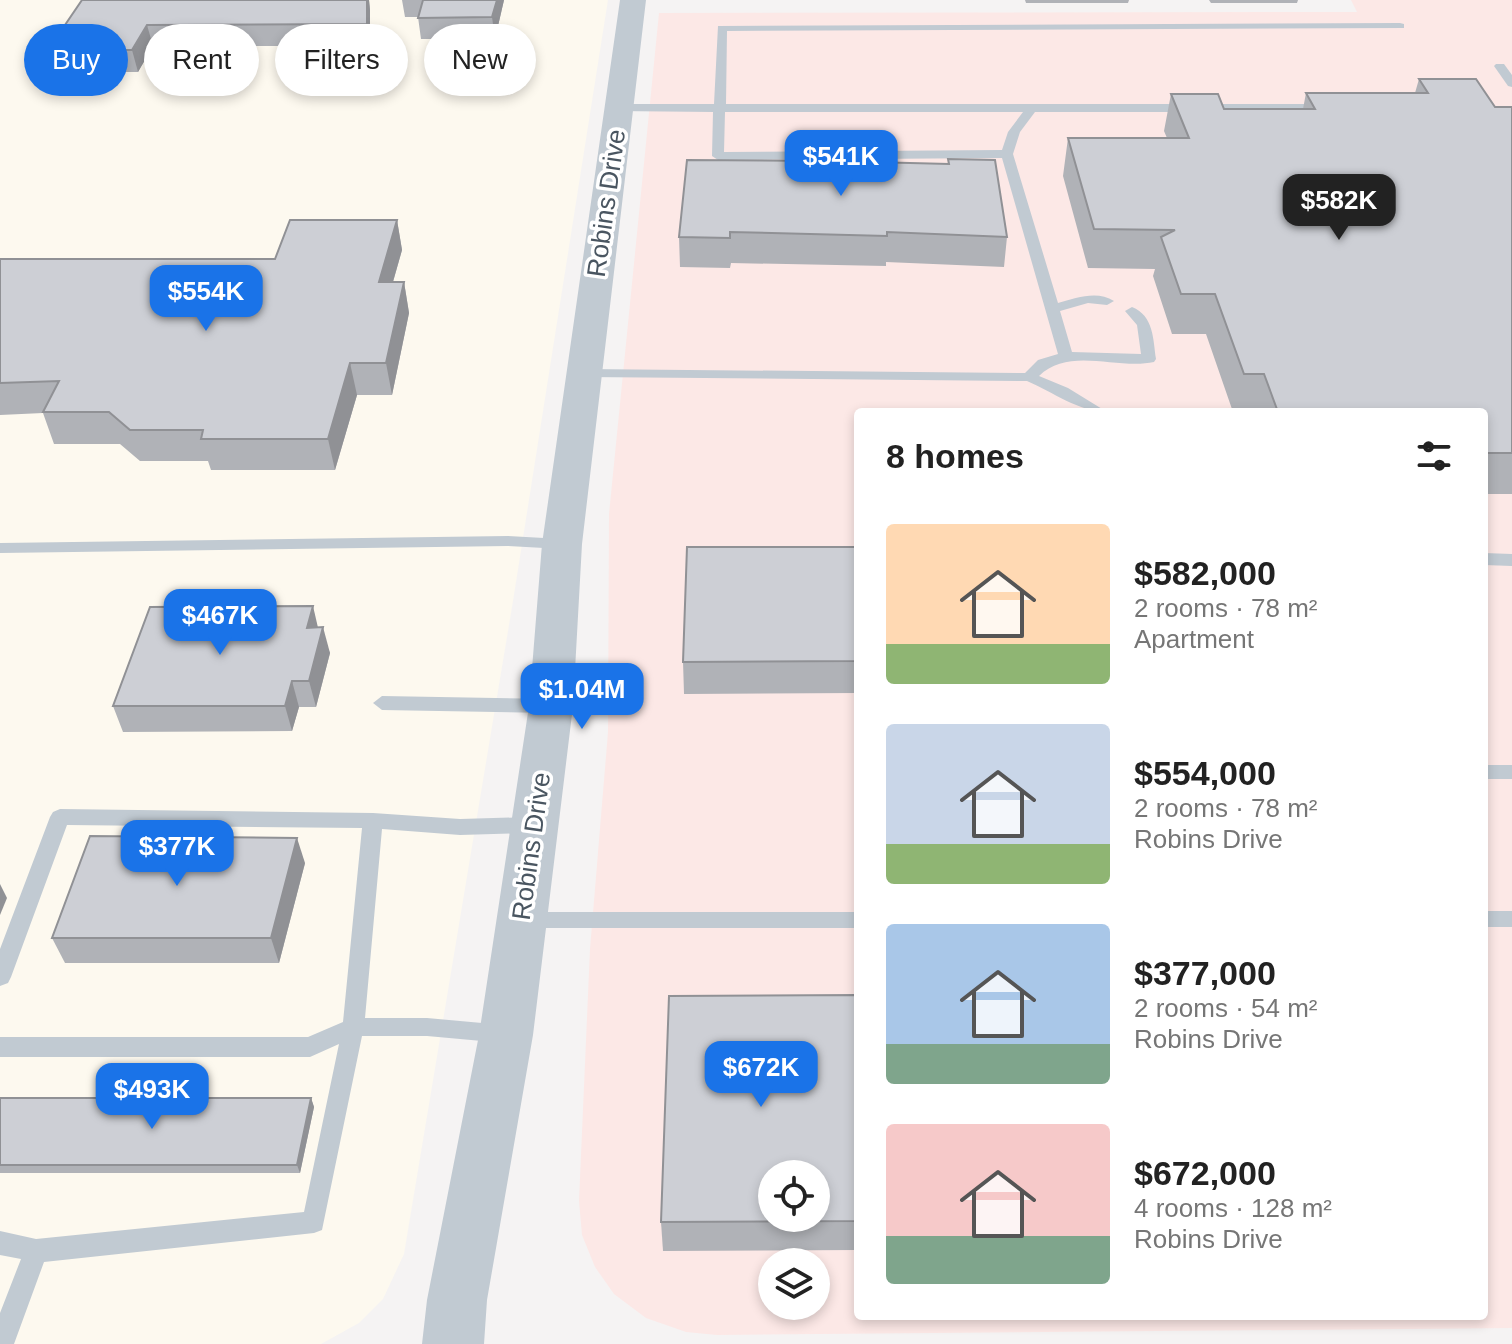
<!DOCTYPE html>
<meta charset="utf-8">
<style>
body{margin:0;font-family:Arial,sans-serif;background:#f2f2f2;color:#222;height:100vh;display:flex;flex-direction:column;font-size:30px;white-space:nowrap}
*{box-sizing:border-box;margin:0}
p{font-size:26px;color:#767676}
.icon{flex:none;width:44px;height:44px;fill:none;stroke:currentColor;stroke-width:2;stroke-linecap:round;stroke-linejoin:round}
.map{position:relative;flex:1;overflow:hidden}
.details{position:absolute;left:854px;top:408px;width:634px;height:912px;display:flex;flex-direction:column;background:#fff;border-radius:8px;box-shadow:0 4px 12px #0003}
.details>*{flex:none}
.top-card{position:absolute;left:24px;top:24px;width:710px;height:72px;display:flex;gap:16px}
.fabs{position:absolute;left:758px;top:1160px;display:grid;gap:16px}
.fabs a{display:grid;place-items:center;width:72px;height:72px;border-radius:50%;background:#fff;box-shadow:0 4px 12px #0003;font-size:40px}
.price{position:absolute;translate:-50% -68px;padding:0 18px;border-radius:16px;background:#1a73e8;color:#fff;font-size:26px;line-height:52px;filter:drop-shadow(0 2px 4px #0008)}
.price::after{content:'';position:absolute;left:50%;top:48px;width:24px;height:18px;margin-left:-12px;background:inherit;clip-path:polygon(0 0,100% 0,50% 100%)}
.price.active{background:#222;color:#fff}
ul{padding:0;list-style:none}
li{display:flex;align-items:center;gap:24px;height:200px;padding:0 32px}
li span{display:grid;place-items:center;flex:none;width:224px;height:160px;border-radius:8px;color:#555}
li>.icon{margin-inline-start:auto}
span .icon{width:96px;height:96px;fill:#fffc;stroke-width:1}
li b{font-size:34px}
h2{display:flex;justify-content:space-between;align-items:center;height:96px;padding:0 32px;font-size:34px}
.chip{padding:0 28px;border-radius:36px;background:#fff;box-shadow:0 4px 12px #0003;font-size:28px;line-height:72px}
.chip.active{background:#1a73e8;color:#fff}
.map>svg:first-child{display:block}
.commercial{fill:#fdf9ef}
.medical{fill:#fce8e6;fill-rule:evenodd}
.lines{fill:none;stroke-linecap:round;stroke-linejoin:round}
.service{fill:#c1cad2;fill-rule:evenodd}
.tertiary{fill:#c1cad2;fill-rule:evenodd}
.wall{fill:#b0b2b7}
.shaded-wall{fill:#909195}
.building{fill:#cdcfd5;stroke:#909195;stroke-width:2;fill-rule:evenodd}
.labels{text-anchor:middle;stroke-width:7;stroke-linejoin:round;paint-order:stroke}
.street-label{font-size:26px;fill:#4a5661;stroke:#fff}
</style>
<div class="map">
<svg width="1512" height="1344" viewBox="0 0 1512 1344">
<rect width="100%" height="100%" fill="#f5f3f3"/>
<polygon class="commercial" points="0,0 608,0 513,601 404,1254 383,1299 359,1323 321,1344 0,1344"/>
<path class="medical" d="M1351 0H1512V1328L717 1335 686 1332 646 1318 614 1294 595 1267 582 1235 579 1201 590 949 608 732 609 514 659 13 1357 12ZM858 412H1484V1316H858ZM772 1174H816V1218H772ZM772 1262H816V1306H772Z"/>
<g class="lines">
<g class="service">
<path d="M1400 23 1404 24V28L727 31 726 104H1324L1330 108 1324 112H1035L1020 132 1013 154 1058 303C1076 298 1097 290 1114 301L1107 305 1088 303 1060 311 1072 352 1141 354 1137 325 1125 311 1132 307C1154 316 1153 339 1156 359L1154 362C1117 370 1069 346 1039 376L1068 388 1107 412C1079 412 1053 392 1027 381L585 377 578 373 585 369 1025 373 1038 360 1058 354 1002 158 718 160 712 156 713 112 615 111 613 108 619 104H714L718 26ZM725 112H1023L1008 132 1002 150 724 152Z"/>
<polygon points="1496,64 1504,64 1512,75 1512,87 1508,86 1494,66"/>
<polygon points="508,536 562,539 570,544 562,549 508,546 0,553 0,543"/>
<polygon points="1484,553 1512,554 1512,566 1484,565"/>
<polygon points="382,696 551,699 560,706 551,713 382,710 373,703"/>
<rect x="1484" y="765" width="28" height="14"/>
<polygon points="60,809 373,813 460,819 532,817 539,820 542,825 539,830 532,833 460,835 382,829 365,1018 427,1018 504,1025 512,1027 515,1034 512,1041 504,1043 427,1036 362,1036 322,1230 314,1233 44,1262 14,1344 0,1344 0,1313 21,1259 0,1255 0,1231 36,1239 304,1212 339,1044 310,1057 0,1057 0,1037 308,1037 343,1022 362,828 67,825 11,977 8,983 0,986 0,949 50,817 53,812"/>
<rect x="1484" y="911" width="28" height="16"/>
<polygon points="524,912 858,912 858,928 524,928 517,926 514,920 517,914"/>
</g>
<polygon class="tertiary" points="620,0 646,0 582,544 573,706 533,1035 487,1300 484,1344 422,1344 427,1300 479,1035 529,706 542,544"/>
</g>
<g class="wall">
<polygon points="82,0 369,0 370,10 370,46 153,46 138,72 55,72 48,50"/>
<polygon points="402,0 504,0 495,39 421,39 418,17 405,17"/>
<polygon points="1025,0 1129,0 1128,3 1026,3"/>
<polygon points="1209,0 1298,0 1297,3 1211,3"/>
<polygon points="1419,79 1495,107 1512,107 1512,494 1484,494 1484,412 1233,412 1206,334 1172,334 1153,276 1155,269 1088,268 1063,176 1068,138 1167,138 1164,131 1171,94 1224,109 1303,109 1306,93 1415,93"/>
<polygon points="948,159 1007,237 1004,267 886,262 886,266 731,263 730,268 680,267 679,237 871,162 948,164"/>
<polygon points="397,220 402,250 393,282 404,282 409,313 392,395 357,395 335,470 211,470 208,461 140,461 120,444 54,444 43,413 0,415 0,259 275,259"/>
<polygon points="858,547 858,693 684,694 683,662"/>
<polygon points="318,627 330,653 316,707 299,707 292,731 123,732 113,706"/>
<polygon points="305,863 279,963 65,963 52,938"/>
<polygon points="858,995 858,1250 663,1251 661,1222"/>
<polygon points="0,1098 311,1098 314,1107 300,1173 0,1173"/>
</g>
<g class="shaded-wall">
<polygon points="367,0 369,0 370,10 370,46 367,24"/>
<polygon points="497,0 504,0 495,39 492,17"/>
<polygon points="147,25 153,46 138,72 132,50"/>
<polygon points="397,220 402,250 384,313 379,282"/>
<polygon points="404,282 409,313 392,395 386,363"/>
<polygon points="350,363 357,395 335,470 328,439"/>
<polygon points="313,606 319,632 307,628"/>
<polygon points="323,627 330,653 316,707 309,681"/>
<polygon points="292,681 299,707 292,731 285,706"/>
<polygon points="297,838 305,863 279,963 271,938"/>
<polygon points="0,884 7,898 0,915"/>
<polygon points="311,1098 314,1107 300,1173 297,1165"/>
</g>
<g class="building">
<polygon points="82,0 367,0 367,24 147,25 132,50 48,50"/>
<polygon points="423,0 497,0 492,17 418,18"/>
<polygon points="1419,79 1476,79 1495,107 1512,107 1512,453 1484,453 1484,412 1278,412 1264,374 1244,374 1215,294 1181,294 1161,237 1175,230 1094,229 1068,138 1189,138 1171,94 1218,94 1224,109 1315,109 1306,93 1428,93"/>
<polygon points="820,157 861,158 871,160 871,162 949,164 948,159 995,160 1007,237 887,232 887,236 730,232 730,238 679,237 687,160 820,161"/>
<polygon points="290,220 397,220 379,282 404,282 386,363 350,363 328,439 201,439 203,430 130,430 109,412 43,412 59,381 0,383 0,259 275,259"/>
<polygon points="687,547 858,547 858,661 683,662"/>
<polygon points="313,606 307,628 323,627 309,681 292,681 285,706 113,706 150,607"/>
<polygon points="90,836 297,838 271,938 52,938"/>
<path d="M858 995V1221L661 1222 669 996ZM772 1174H816V1218H772Z"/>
<polygon points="0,1098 311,1098 297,1165 0,1165"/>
</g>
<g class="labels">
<g class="street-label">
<text transform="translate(606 203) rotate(-82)" y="9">Robins Drive</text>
<text transform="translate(531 846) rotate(-82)" y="9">Robins Drive</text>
</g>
</g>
</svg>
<div class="fabs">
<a><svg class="icon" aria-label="locate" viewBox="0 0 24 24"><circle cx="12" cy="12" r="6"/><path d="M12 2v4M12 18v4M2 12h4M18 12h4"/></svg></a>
<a><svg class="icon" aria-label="layers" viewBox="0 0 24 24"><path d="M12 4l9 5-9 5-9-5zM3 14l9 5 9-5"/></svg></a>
</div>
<b class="price" style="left:841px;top:198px">$541K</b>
<b class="price active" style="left:1339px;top:242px">$582K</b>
<b class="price" style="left:206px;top:333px">$554K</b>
<b class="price" style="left:220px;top:657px">$467K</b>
<b class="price" style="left:582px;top:731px">$1.04M</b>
<b class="price" style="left:177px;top:888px">$377K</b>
<b class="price" style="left:761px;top:1109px">$672K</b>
<b class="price" style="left:152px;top:1131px">$493K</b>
<div class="top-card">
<a class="chip active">Buy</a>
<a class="chip">Rent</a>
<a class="chip">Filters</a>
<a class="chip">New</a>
</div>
<section class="details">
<h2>8 homes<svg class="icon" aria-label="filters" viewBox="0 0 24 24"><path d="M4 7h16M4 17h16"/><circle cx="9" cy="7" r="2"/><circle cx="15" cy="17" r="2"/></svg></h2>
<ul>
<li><span style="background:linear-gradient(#ffd9b3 75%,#8fb573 0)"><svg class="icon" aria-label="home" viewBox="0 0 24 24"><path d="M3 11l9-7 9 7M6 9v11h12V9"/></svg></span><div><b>$582,000</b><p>2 rooms · 78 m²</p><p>Apartment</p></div></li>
<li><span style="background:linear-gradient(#c9d6e8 75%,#8fb573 0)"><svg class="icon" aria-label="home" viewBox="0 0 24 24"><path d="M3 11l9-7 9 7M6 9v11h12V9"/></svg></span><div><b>$554,000</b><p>2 rooms · 78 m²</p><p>Robins Drive</p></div></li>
<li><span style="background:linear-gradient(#a9c7e8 75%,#7fa58c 0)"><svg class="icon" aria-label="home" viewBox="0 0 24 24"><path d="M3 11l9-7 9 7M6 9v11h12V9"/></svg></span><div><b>$377,000</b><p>2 rooms · 54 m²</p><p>Robins Drive</p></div></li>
<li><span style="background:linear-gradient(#f6c9c9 70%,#7fa58c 0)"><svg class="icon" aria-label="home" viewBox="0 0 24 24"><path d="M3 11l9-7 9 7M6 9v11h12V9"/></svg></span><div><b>$672,000</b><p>4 rooms · 128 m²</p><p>Robins Drive</p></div></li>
</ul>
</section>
</div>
